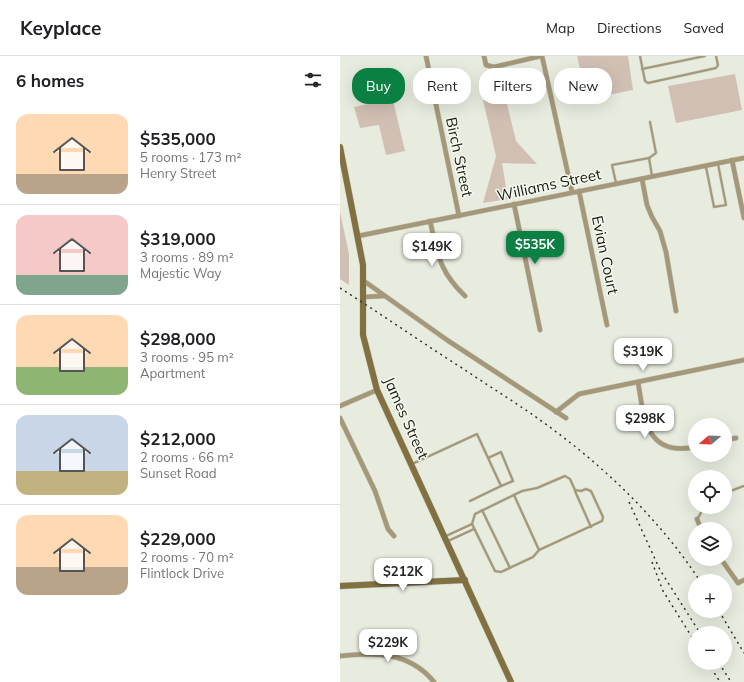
<!DOCTYPE html>
<meta charset="utf-8">
<style>
body{margin:0;font-family:Mulish,sans-serif;background:#f2f2f2;color:#202124;height:100vh;display:flex;flex-direction:column;font-size:15px;white-space:nowrap}
*{box-sizing:border-box;margin:0}
p{font-size:13px;color:#757577}
.icon{flex:none;width:22px;height:22px;fill:none;stroke:currentColor;stroke-width:2;stroke-linecap:round;stroke-linejoin:round}
.map{position:relative;flex:1;overflow:hidden}
.sheet{display:flex;flex-direction:column;background:#fff;width:340px}
.sheet>*{flex:none}
.hud{position:absolute;left:12px;top:12px;width:332px;height:36px;display:flex;gap:8px}
.needle{width:26px;rotate:251deg}
.tools{position:absolute;left:348px;top:362px;display:grid;gap:8px}
.tools a{display:grid;place-items:center;width:44px;height:44px;border-radius:50%;background:#fff;box-shadow:0 4px 16px #0002;font-size:20px}
.price{position:absolute;translate:-50% -34px;padding:0 9px;border-radius:8px;background:#fff;color:#222;font-size:13px;line-height:26px;filter:drop-shadow(0 1px 2px #0008)}
.price::after{content:'';position:absolute;left:50%;top:24px;width:12px;height:9px;margin-left:-6px;background:inherit;clip-path:polygon(0 0,100% 0,50% 100%)}
.price.selected{background:#0b8043;color:#fff}
ul{padding:0;list-style:none}
li{display:flex;align-items:center;gap:12px;height:100px;padding:0 16px}
li+li{border-top:1px solid #e0e0e0}
li span{display:grid;place-items:center;flex:none;width:112px;height:80px;border-radius:12px;color:#555}
li>.icon{margin-inline-start:auto}
span .icon{width:48px;height:48px;fill:#fffc;stroke-width:1}
li b{font-size:17px}
h2{display:flex;justify-content:space-between;align-items:center;height:48px;padding:0 16px;font-size:17px}
.chip{padding:0 14px;border-radius:16px;background:#fff;box-shadow:0 4px 16px #0002;font-size:14px;line-height:36px}
.chip.selected{background:#0b8043;color:#fff}
header{display:flex;align-items:center;gap:24px;box-sizing:border-box;height:56px;padding:0 20px;background:#fff;border-bottom:1px solid #e0e0e0}
header strong{font-size:19px}
nav{display:flex;gap:22px;margin-inline-start:auto;font-size:14px}
main{display:flex;flex:1;min-height:0}
.map>svg:first-child{display:block}
.green{fill:#d1bfb3}
.lines{fill:none;stroke-linecap:round;stroke-linejoin:round}
.lane-casing{stroke:#c6cabf;stroke-width:3}
.street-casing{stroke:#c6cabf;stroke-width:5.5}
.secondary-casing{stroke:#c6cabf;stroke-width:7}
.lane{stroke:#a49879;stroke-width:2}
.street{stroke:#a49879;stroke-width:4.5}
.secondary{stroke:#827041;stroke-width:6}
.rail{stroke:#33342f;stroke-width:1.5;stroke-dasharray:2 4;stroke-linecap:butt}
.labels{text-anchor:middle;stroke-width:3;stroke-linejoin:round;paint-order:stroke}
.street-label{font-size:15px;fill:#191a16;stroke:#f5f9ec}
</style>
<header>
<strong>Keyplace</strong>
<nav><a>Map</a><a>Directions</a><a>Saved</a></nav>
</header>
<main>
<section class="sheet">
<h2>6 homes<svg class="icon" aria-label="filters" viewBox="0 0 24 24"><path d="M4 7h16M4 17h16"/><circle cx="9" cy="7" r="2"/><circle cx="15" cy="17" r="2"/></svg></h2>
<ul>
<li><span style="background:linear-gradient(#ffd9b3 75%,#b9a48a 0)"><svg class="icon" aria-label="home" viewBox="0 0 24 24"><path d="M3 11l9-7 9 7M6 9v11h12V9"/></svg></span><div><b>$535,000</b><p>5 rooms · 173 m²</p><p>Henry Street</p></div></li>
<li><span style="background:linear-gradient(#f6c9c9 75%,#7fa58c 0)"><svg class="icon" aria-label="home" viewBox="0 0 24 24"><path d="M3 11l9-7 9 7M6 9v11h12V9"/></svg></span><div><b>$319,000</b><p>3 rooms · 89 m²</p><p>Majestic Way</p></div></li>
<li><span style="background:linear-gradient(#ffd9b3 65%,#8fb573 0)"><svg class="icon" aria-label="home" viewBox="0 0 24 24"><path d="M3 11l9-7 9 7M6 9v11h12V9"/></svg></span><div><b>$298,000</b><p>3 rooms · 95 m²</p><p>Apartment</p></div></li>
<li><span style="background:linear-gradient(#c9d6e8 70%,#c2b280 0)"><svg class="icon" aria-label="home" viewBox="0 0 24 24"><path d="M3 11l9-7 9 7M6 9v11h12V9"/></svg></span><div><b>$212,000</b><p>2 rooms · 66 m²</p><p>Sunset Road</p></div></li>
<li><span style="background:linear-gradient(#ffd9b3 65%,#b9a48a 0)"><svg class="icon" aria-label="home" viewBox="0 0 24 24"><path d="M3 11l9-7 9 7M6 9v11h12V9"/></svg></span><div><b>$229,000</b><p>2 rooms · 70 m²</p><p>Flintlock Drive</p></div></li>
</ul>
</section>
<div class="map">
<svg width="404" height="626" viewBox="0 0 404 626">
<rect width="100%" height="100%" fill="#e7ecdf"/>
<g class="green">
<polygon points="237,0 288,0 293,34 247,43"/>
<polygon points="46,15 65,95 46,99 39,69 20,72 14,51 37,46 32,18"/>
<polygon points="395,18 402,54 336,67 328,30"/>
<polygon points="165,40 176,85 197,108 162,107 168,143 143,147 156,100 143,44"/>
<polygon points="0,156 9,198 9,229 0,223"/>
</g>
<g class="lines">
<defs>
<g id="lane">
<polyline points="300,0 305,25 308,27 376,12 378,9 376,0"/>
<polyline points="302,13 365,0"/>
<polyline points="309,102 316,97 310,66"/>
<polyline points="366,111 374,151 386,149 378,108"/>
<polyline points="276,127 272,109 309,102 312,120"/>
<polyline points="72,408 137,378 161,430 173,425 161,396 148,402"/>
<polygon points="225,420 230,423 235,434 241,435 246,433 251,435 263,461 262,465 199,494 193,501 161,516 155,515 132,468 135,458 182,435 197,432"/>
<polyline points="235,435 251,471"/>
<polyline points="385,437 404,430"/>
<polyline points="174,439 199,494"/>
<polyline points="130,445 161,430"/>
<polyline points="142,454 170,512"/>
<polyline points="358,462 364,451"/>
<polyline points="106,480 132,468"/>
<polyline points="108,485 134,473"/>
</g>
<g id="street">
<polyline points="86,0 119,160"/>
<polyline points="144,0 146,9 154,11 201,0"/>
<polyline points="202,0 232,136"/>
<polyline points="392,104 404,162"/>
<polyline points="302,123 307,149 312,161 320,175 326,196 336,255"/>
<polyline points="239,135 267,269"/>
<polyline points="174,148 200,274"/>
<path d="M90 165C98 199 99 215 125 240"/>
<polyline points="18,180 404,102"/>
<polyline points="24,225 107,284 226,362"/>
<polyline points="23,241 43,240"/>
<path d="M298 326C304 362 306 401 355 391"/>
<polyline points="0,350 37,334"/>
<polyline points="216,356 239,338 404,304"/>
<polyline points="0,362 35,435 48,473 54,480"/>
<polyline points="385,384 396,382"/>
<polyline points="357,463 361,473"/>
<polyline points="381,503 398,527 404,524"/>
<path d="M0 600C35 596 70 596 94 626"/>
</g>
<g id="secondary">
<polyline points="0,91 23,209 23,279 37,334 171,626"/>
<polyline points="0,530 125,524"/>
</g>
</defs>
<use href="#lane" class="lane-casing"/>
<use href="#street" class="street-casing"/>
<use href="#secondary" class="secondary-casing"/>
<use href="#lane" class="lane"/>
<use href="#street" class="street"/>
<use href="#secondary" class="secondary"/>
<g class="rail">
<path d="M0 232C41 258 81 286 122 312 153 333 185 352 215 375 270 416 322 467 360 525"/>
<polyline points="289,446 320,514 360,577"/>
<polyline points="312,506 323,535 355,586"/>
<polyline points="379,555 404,597"/>
<polyline points="368,607 380,626"/>
<polyline points="379,607 391,626"/>
</g>
</g>
<g class="labels">
<g class="street-label">
<text transform="translate(119 101) rotate(78)" y="5">Birch Street</text>
<text transform="translate(209 129) rotate(-12)" y="5">Williams Street</text>
<text transform="translate(265 199) rotate(78)" y="5">Evian Court</text>
<text transform="translate(66 362) rotate(66)" y="5">James Street</text>
</g>
</g>
</svg>
<div class="tools">
<a><svg class="needle" viewBox="-14 -14 28 28"><path d="M0-13l5 13h-10z" fill="#e53935"/><path d="M0 13l5-13h-10z" fill="#757577"/></svg></a>
<a><svg class="icon" aria-label="locate" viewBox="0 0 24 24"><circle cx="12" cy="12" r="6"/><path d="M12 2v4M12 18v4M2 12h4M18 12h4"/></svg></a>
<a><svg class="icon" aria-label="layers" viewBox="0 0 24 24"><path d="M12 4l9 5-9 5-9-5zM3 14l9 5 9-5"/></svg></a>
<a>+</a>
<a>−</a>
</div>
<b class="price selected" style="left:195px;top:209px">$535K</b>
<b class="price" style="left:92px;top:211px">$149K</b>
<b class="price" style="left:303px;top:316px">$319K</b>
<b class="price" style="left:305px;top:383px">$298K</b>
<b class="price" style="left:63px;top:536px">$212K</b>
<b class="price" style="left:48px;top:607px">$229K</b>
<div class="hud">
<a class="chip selected">Buy</a>
<a class="chip">Rent</a>
<a class="chip">Filters</a>
<a class="chip">New</a>
</div>
</div>
</main>
